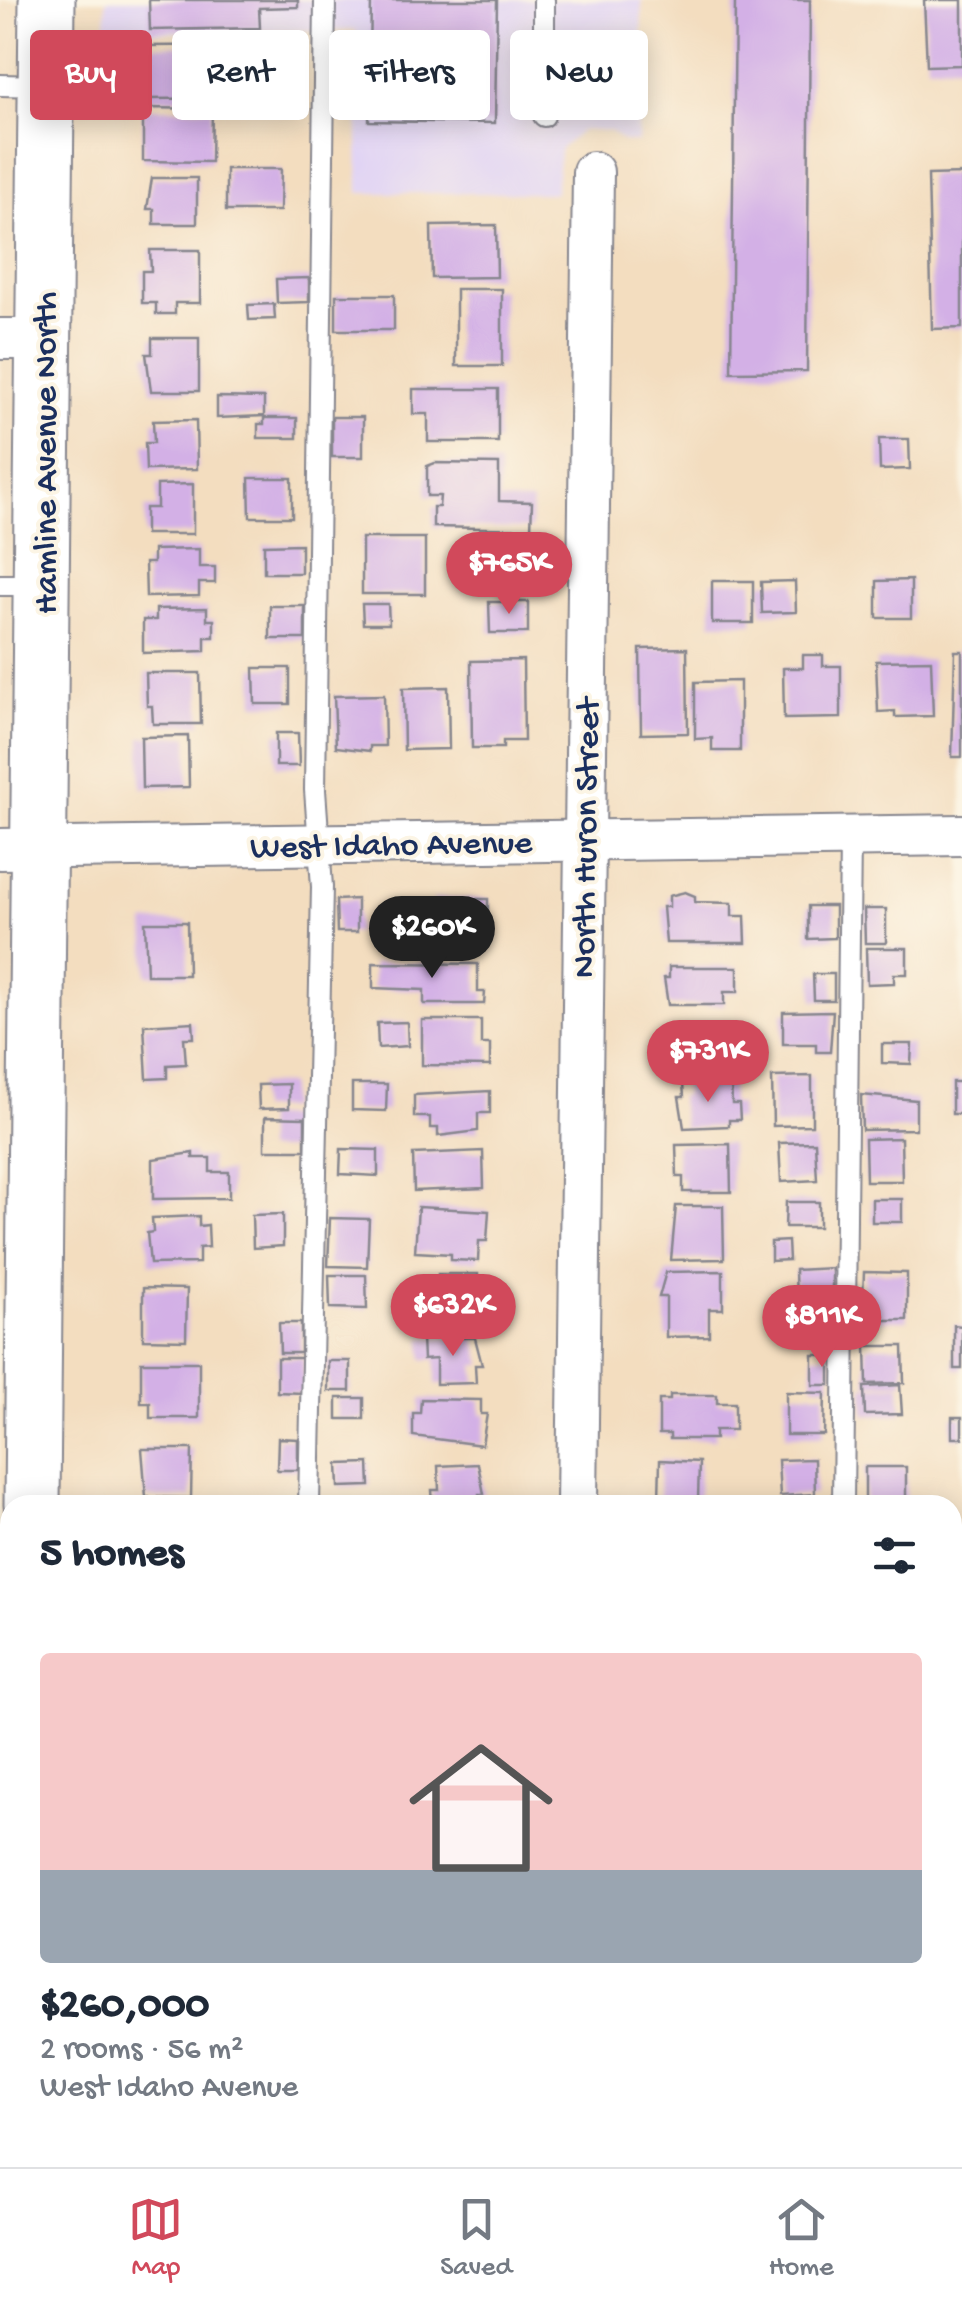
<!DOCTYPE html>
<meta charset="utf-8">
<style>
body{margin:0;font-family:"Gochi Hand",sans-serif;background:#f6f6f7;color:#1f2937;height:100vh;display:flex;flex-direction:column;font-size:38px;white-space:nowrap}
*{box-sizing:border-box;margin:0}
p{font-size:32px;color:#747a83}
.icon{flex:none;width:55px;height:55px;fill:none;stroke:currentColor;stroke-width:2;stroke-linecap:round;stroke-linejoin:round}
.map{position:relative;flex:1;overflow:hidden}
.drawer{position:absolute;left:0px;top:1495px;width:962px;height:672px;display:flex;flex-direction:column;background:#fff;border-radius:30px 30px 0 0;box-shadow:0 5px 25px #0003}
.drawer>*{flex:none}
.banner{position:absolute;left:30px;top:30px;width:902px;height:90px;display:flex;gap:20px}
.price{position:absolute;translate:-50% -85px;padding:0 22px;border-radius:35px;background:#d1495b;color:#fff;font-size:32px;line-height:65px;filter:drop-shadow(0 2px 5px #0008)}
.price::after{content:'';position:absolute;left:50%;top:60px;width:30px;height:22px;margin-left:-15px;background:inherit;clip-path:polygon(0 0,100% 0,50% 100%)}
.price.on{background:#222;color:#fff}
ul{padding:0;list-style:none}
li{display:grid;align-content:center;gap:20px;height:530px;padding:0 40px}
li span{display:grid;place-items:center;height:310px;border-radius:10px;color:#555}
li>.icon{margin-inline-start:auto}
span .icon{width:180px;height:180px;fill:#fffc;stroke-width:1}
li b{font-size:42px}
h2{display:flex;justify-content:space-between;align-items:center;height:120px;padding:0 40px;font-size:42px}
.pill{padding:0 35px;border-radius:10px;background:#fff;box-shadow:0 5px 25px #0003;font-size:35px;line-height:90px}
.pill.on{background:#d1495b;color:#fff}
.tabs{display:flex;justify-content:space-around;align-items:center;height:140px;border-top:2px solid #e0e1e3;background:#fff;font-size:28px;color:#747a83}
.tabs a{display:grid;justify-items:center;gap:5px}
.tabs .on{color:#d1495b}
.map>svg:first-child{display:block}
.built{fill:#e1d4f4}
.building{fill:#d3b0e6}
.lines{fill:none;stroke-linecap:round;stroke-linejoin:round}
.lane-casing{stroke:#87868e;stroke-width:24}
.street-casing{stroke:#87868e;stroke-width:44}
.secondary-casing{stroke:#87868e;stroke-width:59}
.lane{stroke:#fff;stroke-width:20}
.street{stroke:#fff;stroke-width:40}
.secondary{stroke:#fff;stroke-width:55}
.labels{text-anchor:middle;stroke-width:8;stroke-linejoin:round;paint-order:stroke}
.street-label{font-size:35px;fill:#1b2f5e;stroke:#fcf5e5}
</style>
<div class="map">
<svg width="962" height="2167" viewBox="0 0 962 2167">
<rect width="100%" height="100%" fill="#fcf5e5"/>
<filter id="ink" filterUnits="userSpaceOnUse"><feTurbulence type="fractalNoise" baseFrequency=".01" numOctaves="2"/><feDisplacementMap in="SourceGraphic" scale="20" xChannelSelector="R" yChannelSelector="G"/><feConvolveMatrix kernelMatrix="1 2 1 2 8 2 1 2 1" color-interpolation-filters="sRGB"/></filter>
<filter id="wash" filterUnits="userSpaceOnUse"><feTurbulence type="fractalNoise" baseFrequency=".0048" numOctaves="4" result="noise"/><feDisplacementMap in="SourceGraphic" scale="40" xChannelSelector="R" yChannelSelector="G"/><feGaussianBlur stdDeviation="2.25" result="paint"/><feColorMatrix in="noise" values="0 0 0 0 0 0 0 0 0 0 0 0 0 0 0 0 0 1.4 0 .05"/><feComposite in="paint" operator="in"/></filter>
<g filter="url(#wash)">
<rect width="100%" height="100%" fill="#f3ddbf"/>
<g class="built">
<polygon points="106,0 642,0 638,142 624,142 610,131 582,130 560,149 555,193 359,193 356,30 105,33"/>
<rect x="58" y="2158" width="475" height="9"/>
</g>
<g id="blocks">
<g class="building">
<polygon points="149,0 298,0 298,7 259,8 260,28 150,30"/>
<polygon points="371,0 497,0 495,123 369,121"/>
<polygon points="735,0 810,0 807,371 731,372"/>
<polygon points="924,0 962,0 962,65 927,66"/>
<polygon points="257,45 258,98 145,99 145,46"/>
<polygon points="143,108 212,109 211,162 143,161"/>
<polygon points="226,169 281,169 280,211 226,211"/>
<polygon points="962,174 962,328 932,329 928,175"/>
<polygon points="152,178 197,178 197,224 154,224 154,209 147,209"/>
<polygon points="496,225 497,277 432,278 431,226"/>
<polygon points="150,250 200,250 200,303 175,303 175,314 156,314 156,303 142,303 142,271 151,271"/>
<polygon points="309,278 309,302 277,303 276,279"/>
<rect x="456" y="289" width="46" height="77"/>
<rect x="336" y="295" width="58" height="35"/>
<polygon points="274,304 275,319 249,320 248,305"/>
<polygon points="152,338 199,338 199,391 151,391 146,354 152,354"/>
<polygon points="413,389 498,389 498,442 428,442 428,414 413,414"/>
<polygon points="217,397 264,398 264,416 217,418"/>
<rect x="332" y="417" width="31" height="40"/>
<polygon points="264,418 297,418 297,438 258,438 258,424 264,424"/>
<polygon points="196,420 197,469 146,470 145,443 154,443 153,421"/>
<polygon points="879,439 909,439 910,469 880,470"/>
<polygon points="435,463 499,464 499,501 532,502 531,529 433,527 433,507 439,507 440,496 427,496 427,466"/>
<polygon points="249,478 292,478 292,517 250,517"/>
<polygon points="193,484 193,534 145,534 145,508 157,508 157,485"/>
<rect x="362" y="538" width="63" height="56"/>
<polygon points="301,544 301,573 264,573 264,545"/>
<polygon points="199,549 199,567 215,567 215,583 199,583 199,596 146,597 145,563 153,563 153,550"/>
<polygon points="911,580 911,618 877,618 877,581"/>
<rect x="712" y="581" width="41" height="42"/>
<polygon points="795,581 796,612 762,613 761,582"/>
<polygon points="489,602 528,602 528,633 490,633"/>
<polygon points="362,604 388,604 389,624 363,624"/>
<rect x="270" y="606" width="35" height="33"/>
<polygon points="207,608 207,620 214,620 214,637 205,637 205,651 143,653 143,620 156,620 156,609"/>
<polygon points="687,648 688,733 641,734 640,649"/>
<polygon points="955,651 962,651 962,757 952,757"/>
<polygon points="803,655 823,655 823,666 841,666 841,718 784,719 783,668 803,668"/>
<polygon points="523,660 524,741 503,741 503,748 472,748 471,661"/>
<polygon points="931,660 933,716 895,717 895,711 878,712 876,661"/>
<polygon points="254,668 290,668 290,704 255,704"/>
<polygon points="146,673 200,673 201,724 153,724 152,706 147,706"/>
<polygon points="740,681 740,751 712,751 712,738 695,739 695,682"/>
<polygon points="448,687 449,749 404,750 403,688"/>
<polygon points="384,695 385,746 370,746 370,751 336,747 334,696"/>
<polygon points="276,733 298,733 299,766 276,766"/>
<polygon points="188,736 189,787 142,788 141,737"/>
<polygon points="685,892 695,896 695,902 732,903 732,916 745,916 746,943 666,943 663,907 669,907 669,896"/>
<polygon points="357,899 357,932 337,932 336,900"/>
<polygon points="434,899 488,899 488,935 477,934 477,943 433,943"/>
<polygon points="808,906 835,906 835,938 808,939"/>
<polygon points="864,909 886,909 886,943 865,943"/>
<polygon points="145,922 187,922 188,975 147,975"/>
<polygon points="866,948 907,948 907,974 894,974 894,983 867,984"/>
<polygon points="373,963 478,964 478,992 485,992 484,1004 424,1004 424,990 373,988"/>
<polygon points="669,967 738,967 738,992 724,992 724,1005 668,1005 664,978 669,978"/>
<polygon points="813,974 834,974 834,1000 814,1000"/>
<polygon points="833,1011 830,1052 816,1052 816,1044 783,1044 783,1012"/>
<polygon points="422,1020 481,1020 481,1044 490,1044 490,1066 422,1065"/>
<polygon points="193,1022 194,1038 184,1038 186,1064 167,1065 167,1078 147,1079 144,1025"/>
<polygon points="407,1022 408,1046 378,1048 377,1023"/>
<polygon points="882,1044 912,1044 911,1064 882,1063"/>
<polygon points="812,1076 812,1125 773,1126 772,1077"/>
<polygon points="731,1080 732,1104 739,1104 740,1120 729,1120 729,1126 684,1128 679,1097 684,1097 683,1083"/>
<rect x="952" y="1082" width="10" height="32"/>
<polygon points="289,1084 289,1108 259,1109 258,1085"/>
<polygon points="352,1084 387,1084 386,1111 352,1110"/>
<polygon points="490,1091 490,1113 478,1113 478,1131 438,1136 438,1128 430,1128 430,1117 414,1117 414,1095"/>
<polygon points="861,1095 916,1100 916,1129 862,1130"/>
<polygon points="265,1117 305,1118 305,1150 265,1150"/>
<polygon points="901,1138 902,1181 866,1181 865,1139"/>
<polygon points="815,1142 817,1180 781,1182 779,1143"/>
<polygon points="730,1144 731,1192 683,1192 683,1177 677,1177 676,1145"/>
<polygon points="341,1149 378,1150 378,1176 340,1174"/>
<polygon points="483,1151 484,1188 414,1191 413,1154"/>
<polygon points="193,1153 193,1158 210,1158 210,1172 229,1172 229,1198 153,1199 153,1159"/>
<rect x="872" y="1199" width="30" height="23"/>
<polygon points="786,1202 819,1202 819,1227 785,1227"/>
<polygon points="676,1206 723,1206 724,1259 671,1260"/>
<polygon points="418,1207 489,1211 487,1241 479,1241 478,1261 451,1260 451,1254 415,1252"/>
<polygon points="283,1214 283,1246 253,1248 252,1215"/>
<polygon points="199,1216 199,1226 208,1225 209,1247 199,1248 199,1263 150,1264 147,1233 153,1232 152,1218"/>
<polygon points="330,1218 369,1219 367,1267 328,1266"/>
<polygon points="788,1241 789,1260 771,1261 771,1242"/>
<polygon points="832,1268 832,1303 796,1304 795,1270"/>
<polygon points="723,1271 723,1309 709,1309 709,1336 666,1337 666,1297 659,1297 666,1272"/>
<polygon points="864,1272 907,1273 907,1320 862,1320"/>
<polygon points="438,1274 478,1274 478,1289 485,1289 485,1311 477,1311 477,1320 438,1320"/>
<polygon points="329,1275 366,1275 367,1309 330,1308"/>
<polygon points="143,1288 187,1289 186,1340 143,1339"/>
<polygon points="279,1323 301,1323 301,1353 280,1353"/>
<polygon points="954,1325 962,1326 962,1369 954,1369"/>
<polygon points="422,1338 475,1338 482,1365 475,1365 476,1383 436,1384 436,1359 423,1360"/>
<polygon points="866,1346 903,1346 904,1383 867,1384"/>
<rect x="813" y="1355" width="17" height="30"/>
<polygon points="277,1358 303,1358 303,1393 277,1392"/>
<rect x="328" y="1361" width="22" height="30"/>
<polygon points="141,1362 199,1362 199,1418 150,1418 150,1403 141,1403"/>
<polygon points="900,1385 902,1414 865,1415 864,1387"/>
<polygon points="786,1392 825,1393 824,1435 786,1435"/>
<polygon points="670,1395 717,1395 717,1403 735,1403 735,1430 715,1430 715,1439 670,1439 670,1434 659,1434 659,1400 670,1400"/>
<rect x="337" y="1398" width="27" height="21"/>
<polygon points="421,1399 481,1400 481,1414 487,1414 482,1445 413,1436 413,1413 420,1413"/>
<rect x="952" y="1417" width="10" height="21"/>
<polygon points="278,1438 298,1439 298,1470 277,1470"/>
<polygon points="142,1449 192,1449 191,1498 146,1497"/>
<polygon points="814,1459 815,1494 780,1496 778,1460"/>
<polygon points="660,1460 699,1462 698,1501 659,1500"/>
<polygon points="369,1463 370,1486 339,1487 338,1464"/>
<polygon points="478,1464 484,1494 479,1494 479,1505 433,1505 432,1490 439,1490 438,1466"/>
<rect x="865" y="1467" width="41" height="38"/>
<rect x="954" y="1582" width="8" height="26"/>
<polygon points="956,1643 962,1643 962,1677 955,1677"/>
<rect x="952" y="1761" width="10" height="24"/>
<polygon points="957,1933 962,1933 962,1980 958,1981"/>
<polygon points="962,1990 962,2048 955,2048 952,1991"/>
<polygon points="954,2055 962,2055 962,2101 954,2100"/>
<polygon points="952,2123 962,2123 962,2163 949,2163"/>
<rect x="106" y="2158" width="247" height="9"/>
<rect x="398" y="2158" width="63" height="9"/>
<rect x="663" y="2158" width="59" height="9"/>
<rect x="773" y="2158" width="38" height="9"/>
</g>
</g>
</g>
<g filter="url(#ink)">
<use href="#blocks" fill-opacity="0" stroke="#87868e" stroke-width="2.5"/>
<g class="lines">
<defs>
<g id="lane">
<polyline points="0,85 43,86"/>
<polyline points="544,116 544,0"/>
<polyline points="0,585 38,585"/>
<polyline points="309,1505 322,887 315,790 325,0"/>
<polyline points="843,1505 850,837"/>
<polyline points="832,2167 832,2158"/>
</g>
<g id="street">
<polyline points="0,339 43,339"/>
<polyline points="0,849 962,835"/>
<polyline points="577,1505 593,172"/>
<polyline points="952,1876 962,1876"/>
<polyline points="0,1882 10,1881"/>
<polyline points="570,2167 570,2158"/>
</g>
<g id="secondary">
<polyline points="32,1505 47,0"/>
<polyline points="28,2167 28,2158"/>
</g>
</defs>
<use href="#lane" class="lane-casing"/>
<use href="#street" class="street-casing"/>
<use href="#secondary" class="secondary-casing"/>
<use href="#lane" class="lane"/>
<use href="#street" class="street"/>
<use href="#secondary" class="secondary"/>
</g>
</g>
<g class="labels">
<g class="street-label">
<text transform="translate(43 453) rotate(-90)" y="12">Hamline Avenue North</text>
<text transform="translate(583 838) rotate(-89)" y="12">North Huron Street</text>
<text transform="translate(391 842) rotate(-1)" y="12">West Idaho Avenue</text>
</g>
</g>
</svg>
<b class="price" style="left:509px;top:617px">$765K</b>
<b class="price on" style="left:432px;top:981px">$260K</b>
<b class="price" style="left:708px;top:1105px">$731K</b>
<b class="price" style="left:453px;top:1359px">$632K</b>
<b class="price" style="left:822px;top:1370px">$811K</b>
<div class="banner">
<a class="pill on">Buy</a>
<a class="pill">Rent</a>
<a class="pill">Filters</a>
<a class="pill">New</a>
</div>
<section class="drawer">
<h2>5 homes<svg class="icon" aria-label="filters" viewBox="0 0 24 24"><path d="M4 7h16M4 17h16"/><circle cx="9" cy="7" r="2"/><circle cx="15" cy="17" r="2"/></svg></h2>
<ul>
<li><span style="background:linear-gradient(#f6c9c9 70%,#9aa5b1 0)"><svg class="icon" aria-label="home" viewBox="0 0 24 24"><path d="M3 11l9-7 9 7M6 9v11h12V9"/></svg></span><div><b>$260,000</b><p>2 rooms · 56 m²</p><p>West Idaho Avenue</p></div></li>
</ul>
</section>
</div>
<nav class="tabs">
<a class="on"><svg class="icon" aria-label="map" viewBox="0 0 24 24"><path d="M3 6l6-2 6 2 6-2v14l-6 2-6-2-6 2zM9 4v14M15 6v14"/></svg>Map</a>
<a><svg class="icon" aria-label="saved" viewBox="0 0 24 24"><path d="M7 4h10v16l-5-4-5 4z"/></svg>Saved</a>
<a><svg class="icon" aria-label="home" viewBox="0 0 24 24"><path d="M3 11l9-7 9 7M6 9v11h12V9"/></svg>Home</a>
</nav>
